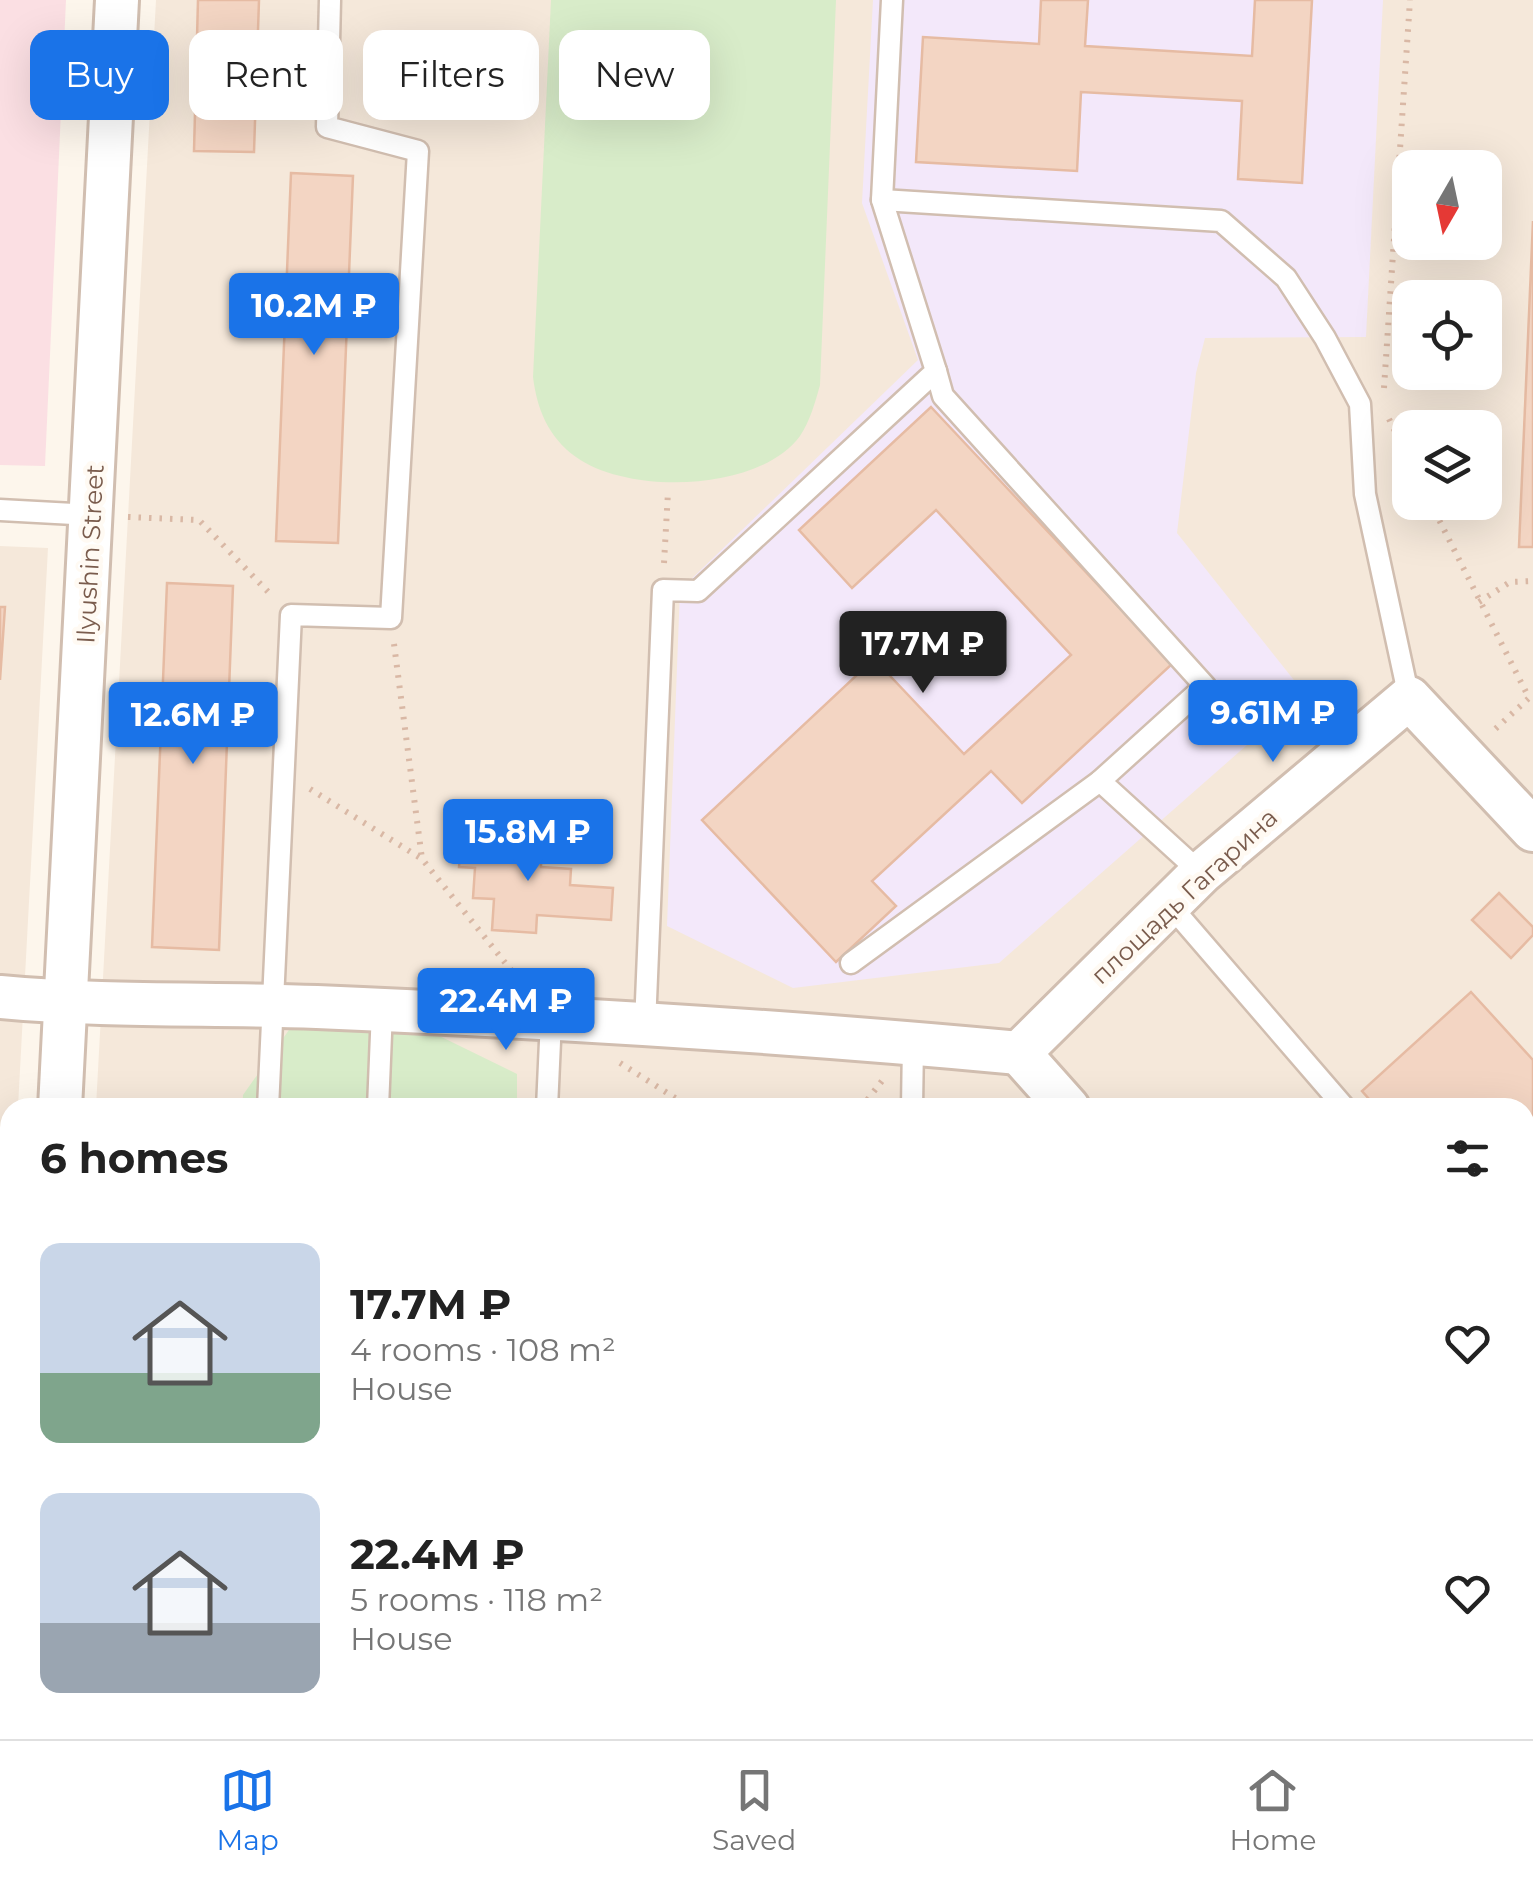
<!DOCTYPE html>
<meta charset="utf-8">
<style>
body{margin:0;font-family:Montserrat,sans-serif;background:#f6f6f6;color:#222;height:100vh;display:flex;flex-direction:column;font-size:38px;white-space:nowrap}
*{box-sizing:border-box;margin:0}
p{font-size:32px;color:#767676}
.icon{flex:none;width:55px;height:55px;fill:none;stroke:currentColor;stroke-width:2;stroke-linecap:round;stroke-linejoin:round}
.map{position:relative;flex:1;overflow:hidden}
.details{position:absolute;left:0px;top:1098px;width:1535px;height:642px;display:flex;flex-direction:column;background:#fff;border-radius:30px 30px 0 0;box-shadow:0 10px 40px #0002}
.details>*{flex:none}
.top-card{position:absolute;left:30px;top:30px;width:1000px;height:90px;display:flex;gap:20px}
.needle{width:65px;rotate:189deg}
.controls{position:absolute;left:1392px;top:150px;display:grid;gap:20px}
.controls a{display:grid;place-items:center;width:110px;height:110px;border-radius:20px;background:#fff;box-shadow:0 10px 40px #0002;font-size:50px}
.price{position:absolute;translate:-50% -85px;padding:0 22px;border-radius:10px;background:#1a73e8;color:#fff;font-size:32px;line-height:65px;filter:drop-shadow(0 2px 5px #0008)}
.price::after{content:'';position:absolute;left:50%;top:60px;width:30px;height:22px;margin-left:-15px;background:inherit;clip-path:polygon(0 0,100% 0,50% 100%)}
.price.current{background:#222;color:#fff}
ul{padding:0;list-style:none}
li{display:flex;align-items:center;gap:30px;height:250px;padding:0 40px}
li span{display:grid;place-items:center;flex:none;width:280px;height:200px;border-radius:20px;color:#555}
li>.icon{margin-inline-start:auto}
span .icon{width:120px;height:120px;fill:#fffc;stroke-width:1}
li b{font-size:42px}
h2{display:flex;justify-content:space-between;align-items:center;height:120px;padding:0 40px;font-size:42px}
.tag{padding:0 35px;border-radius:20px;background:#fff;box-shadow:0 10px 40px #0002;font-size:35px;line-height:90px}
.tag.current{background:#1a73e8;color:#fff}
.tab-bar{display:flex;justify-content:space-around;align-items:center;height:140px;border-top:2px solid #e0e0e0;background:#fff;font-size:28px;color:#767676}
.tab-bar a{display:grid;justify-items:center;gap:5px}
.tab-bar .current{color:#1a73e8}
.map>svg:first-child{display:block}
.residential{fill:#f5e8da;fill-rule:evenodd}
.education{fill:#f3e8fa}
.medical{fill:#fbdfe3}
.green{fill:#d8ecc9}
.building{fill:#f3d5c3;stroke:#e6bba3;stroke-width:2.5}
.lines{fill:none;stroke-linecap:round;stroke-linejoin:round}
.lane-casing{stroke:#d1beb0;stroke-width:25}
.street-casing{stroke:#d1beb0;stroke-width:48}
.path{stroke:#d9b8a5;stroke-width:6;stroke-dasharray:2.5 8;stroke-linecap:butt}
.lane{stroke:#fff;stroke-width:20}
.street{stroke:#fff;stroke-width:42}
.labels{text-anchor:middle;stroke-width:9;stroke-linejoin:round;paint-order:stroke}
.street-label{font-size:25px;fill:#7a5c4d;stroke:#fffaf3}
</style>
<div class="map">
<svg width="1533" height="1739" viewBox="0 0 1533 1739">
<rect width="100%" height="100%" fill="#fdf6ec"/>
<g class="residential">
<path d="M156 0H1533V1739H61L62 1730H1525V1108L96 1107ZM1410 168H1485V242H1410ZM1410 298H1485V372H1410ZM1410 428H1485V502H1410Z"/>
<polygon points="0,546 48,548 18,1107 10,1108 10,1255 0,1440"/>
</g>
<polygon class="education" points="873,0 1383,0 1366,337 1205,338 1196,373 1177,533 1305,694 999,963 793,988 667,926 680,590 918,360 862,203"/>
<polygon class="medical" points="0,0 66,0 45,466 0,465"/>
<g class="green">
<path d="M551 0H836L820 385C815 403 810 421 800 436 759 492 628 495 576 457 548 437 537 409 533 377Z"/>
<polygon points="296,1020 417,1025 517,1074 517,1107 242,1108 243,1095"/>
<polygon points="311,1730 1148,1730 1161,1739 310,1739"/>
</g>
<g class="building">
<polygon points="198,0 259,0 254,152 194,151"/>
<polygon points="1041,0 1088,0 1085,46 1252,56 1255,0 1312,0 1302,183 1238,179 1242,101 1081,92 1077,171 916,162 923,37 1039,44"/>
<polygon points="291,173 353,176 338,543 276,541"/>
<polygon points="1533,221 1533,547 1519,547"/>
<polygon points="931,407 1172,664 1022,803 991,771 872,881 896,906 836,962 702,820 874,659 964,754 1071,655 936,510 852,588 799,530"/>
<polygon points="167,583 233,586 219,950 152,947"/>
<polygon points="0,607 5,607 0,680"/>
<polygon points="462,835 558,842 557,856 541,855 541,867 571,869 570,885 613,888 611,920 537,915 536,933 492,930 494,899 473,898 475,868 459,867"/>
<polygon points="1499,893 1533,927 1533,935 1511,958 1472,920"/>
<polygon points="1471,992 1533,1060 1533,1453 1525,1444 1525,1108 1377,1108 1362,1091"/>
<polygon points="229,1730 290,1730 290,1739 228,1739"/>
<polygon points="695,1730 972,1730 971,1739 695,1739"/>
<polygon points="1387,1730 1490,1730 1498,1739 1395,1739"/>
</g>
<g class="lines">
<defs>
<g id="lane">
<polyline points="882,200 1221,221 1286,278 1325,338 1360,404 1365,494 1409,698"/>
<polyline points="936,371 943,396 1205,686 1100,781 1201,873"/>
<polyline points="0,510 92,515"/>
<polyline points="1169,904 1345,1108"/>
<polyline points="851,963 1100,781"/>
<polyline points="645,1025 663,590 698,591 936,371 882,200 892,0"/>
<polyline points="268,1108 291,615 391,618 418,151 327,127 330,0"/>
<polyline points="378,1108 382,1010"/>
<polyline points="547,1108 551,1019"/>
<polyline points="912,1108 913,1043"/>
<polyline points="1525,1580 1533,1572"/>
<polyline points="1340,1730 1347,1739"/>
<polyline points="349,1739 349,1730"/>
</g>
<g id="street">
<path d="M0 997C106 1007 211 1003 317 1007 551 1017 786 1031 1019 1053"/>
<polyline points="1019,1053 1201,873 1409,698 1533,830"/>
<polyline points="1019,1053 1068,1108"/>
<polyline points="60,1108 117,0"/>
<polyline points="1525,1605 1533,1613"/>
<polyline points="27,1739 27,1730"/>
</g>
</defs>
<use href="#lane" class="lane-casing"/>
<use href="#street" class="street-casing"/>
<g class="path">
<polyline points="1384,388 1410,0"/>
<polyline points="1389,419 1410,462"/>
<polyline points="1430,502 1529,698 1492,732"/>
<polyline points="128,517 199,520 273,597"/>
<polyline points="664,563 668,492"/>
<polyline points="1479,602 1510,582 1533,581"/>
<polyline points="394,644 422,859"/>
<polyline points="310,789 422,859 519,980"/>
<polyline points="620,1063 691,1108"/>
<polyline points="861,1108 885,1077"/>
<polyline points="542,1739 543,1730"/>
<polyline points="659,1739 659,1730"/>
<polyline points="1018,1739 1018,1730"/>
<polyline points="1182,1739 1183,1730"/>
</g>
<use href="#lane" class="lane"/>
<use href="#street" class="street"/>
</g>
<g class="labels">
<g class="street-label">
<text transform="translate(90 554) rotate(-87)" y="9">Ilyushin Street</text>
<text transform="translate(1184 896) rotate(-43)" y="9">площадь Гагарина</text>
</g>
</g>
</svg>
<div class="controls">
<a><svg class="needle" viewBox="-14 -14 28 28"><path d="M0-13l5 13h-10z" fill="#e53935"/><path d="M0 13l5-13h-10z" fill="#767676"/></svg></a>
<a><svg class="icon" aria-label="locate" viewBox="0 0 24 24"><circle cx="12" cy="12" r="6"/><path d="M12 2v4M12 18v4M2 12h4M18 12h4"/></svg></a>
<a><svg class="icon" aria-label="layers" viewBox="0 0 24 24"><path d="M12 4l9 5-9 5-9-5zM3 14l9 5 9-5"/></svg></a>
</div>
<b class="price" style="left:314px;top:358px">10.2M ₽</b>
<b class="price current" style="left:923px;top:696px">17.7M ₽</b>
<b class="price" style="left:1273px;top:765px">9.61M ₽</b>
<b class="price" style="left:193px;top:767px">12.6M ₽</b>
<b class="price" style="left:528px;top:884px">15.8M ₽</b>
<b class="price" style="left:506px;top:1053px">22.4M ₽</b>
<div class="top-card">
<a class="tag current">Buy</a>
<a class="tag">Rent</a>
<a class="tag">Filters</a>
<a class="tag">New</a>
</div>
<section class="details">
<h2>6 homes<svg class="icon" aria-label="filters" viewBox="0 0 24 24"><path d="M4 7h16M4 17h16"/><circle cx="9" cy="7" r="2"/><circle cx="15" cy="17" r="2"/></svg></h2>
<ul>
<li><span style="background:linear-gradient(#c9d6e8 65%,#7fa58c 0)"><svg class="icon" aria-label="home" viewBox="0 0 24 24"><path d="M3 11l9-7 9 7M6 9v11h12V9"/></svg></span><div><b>17.7M ₽</b><p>4 rooms · 108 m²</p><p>House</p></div><svg class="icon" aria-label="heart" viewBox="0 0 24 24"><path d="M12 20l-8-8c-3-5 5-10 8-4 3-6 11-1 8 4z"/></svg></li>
<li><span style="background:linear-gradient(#c9d6e8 65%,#9aa5b1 0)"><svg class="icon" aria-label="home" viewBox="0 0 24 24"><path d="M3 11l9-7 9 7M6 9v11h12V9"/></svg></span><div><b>22.4M ₽</b><p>5 rooms · 118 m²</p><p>House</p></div><svg class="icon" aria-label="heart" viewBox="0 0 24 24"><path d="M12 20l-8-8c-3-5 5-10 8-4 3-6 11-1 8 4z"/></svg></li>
</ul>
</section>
</div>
<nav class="tab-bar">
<a class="current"><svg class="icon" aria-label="map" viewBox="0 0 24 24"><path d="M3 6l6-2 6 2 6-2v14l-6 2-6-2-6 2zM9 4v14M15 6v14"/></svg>Map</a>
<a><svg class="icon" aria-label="saved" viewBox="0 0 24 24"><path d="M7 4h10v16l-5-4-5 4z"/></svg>Saved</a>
<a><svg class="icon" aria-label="home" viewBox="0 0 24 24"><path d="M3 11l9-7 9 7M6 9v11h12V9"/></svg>Home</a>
</nav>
